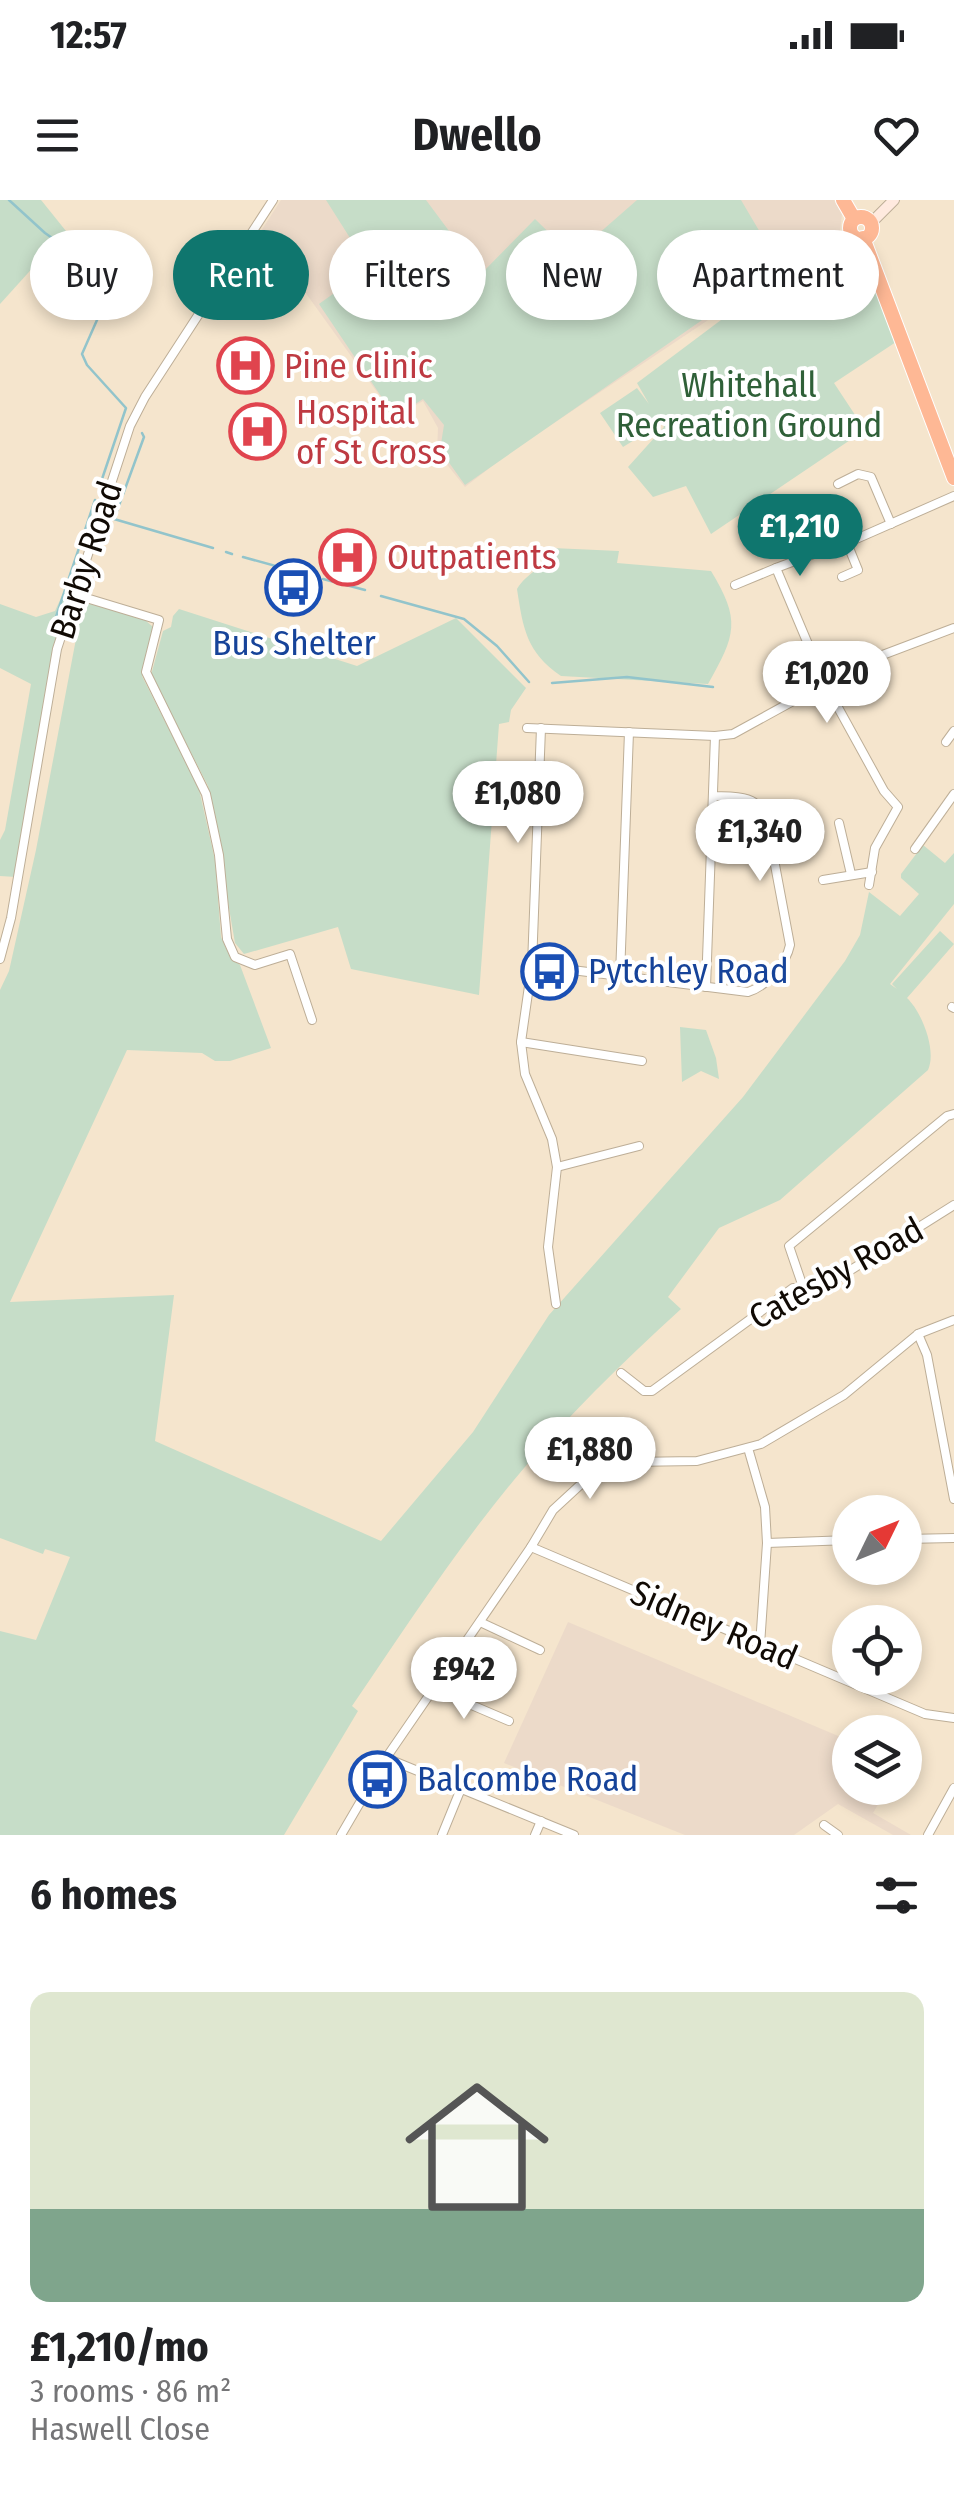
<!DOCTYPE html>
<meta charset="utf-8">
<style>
body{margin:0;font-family:"Fira Sans Condensed",sans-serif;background:#f2f2f2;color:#202124;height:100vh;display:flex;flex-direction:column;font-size:38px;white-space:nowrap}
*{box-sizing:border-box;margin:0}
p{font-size:32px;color:#757577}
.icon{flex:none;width:55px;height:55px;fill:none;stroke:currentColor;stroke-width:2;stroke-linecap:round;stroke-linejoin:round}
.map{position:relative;height:1635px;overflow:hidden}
.details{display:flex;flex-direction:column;background:#fff;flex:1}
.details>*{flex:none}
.top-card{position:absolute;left:30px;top:30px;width:895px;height:90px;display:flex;gap:20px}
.needle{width:65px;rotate:47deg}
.fabs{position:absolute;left:832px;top:1295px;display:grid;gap:20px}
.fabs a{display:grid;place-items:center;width:90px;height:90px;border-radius:50%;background:#fff;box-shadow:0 5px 15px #0003;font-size:50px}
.price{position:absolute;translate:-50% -85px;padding:0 22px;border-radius:35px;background:#fff;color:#222;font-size:32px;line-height:65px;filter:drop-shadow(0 2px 5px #0008)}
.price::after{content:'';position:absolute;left:50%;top:60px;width:30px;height:22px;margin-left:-15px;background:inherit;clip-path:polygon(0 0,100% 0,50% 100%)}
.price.active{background:#0f766e;color:#fff}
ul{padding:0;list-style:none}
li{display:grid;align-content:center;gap:20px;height:530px;padding:0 30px}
li span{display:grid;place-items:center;height:310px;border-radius:20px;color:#555}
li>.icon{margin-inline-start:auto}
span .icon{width:180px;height:180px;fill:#fffc;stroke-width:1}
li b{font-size:42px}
h2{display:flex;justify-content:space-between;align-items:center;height:120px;padding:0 30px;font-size:42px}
.tag{padding:0 35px;border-radius:45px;background:#fff;box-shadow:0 5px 15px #0003;font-size:35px;line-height:90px}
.tag.active{background:#0f766e;color:#fff}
.status{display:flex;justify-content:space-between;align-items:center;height:70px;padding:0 50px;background:#fff;direction:ltr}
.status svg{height:28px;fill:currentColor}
header{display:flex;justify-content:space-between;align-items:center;height:130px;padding:0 30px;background:#fff;font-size:45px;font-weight:700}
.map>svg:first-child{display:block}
.education{fill:#ecdac9}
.green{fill:#c6ddc8}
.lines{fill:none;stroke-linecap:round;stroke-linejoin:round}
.stream{stroke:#92c4cb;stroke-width:2.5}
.street-casing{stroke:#bdae97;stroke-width:10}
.secondary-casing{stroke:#bdae97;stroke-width:12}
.highway-casing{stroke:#fff;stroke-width:16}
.street{stroke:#fff;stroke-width:8}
.secondary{stroke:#ffeadf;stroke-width:10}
.highway{stroke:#feb895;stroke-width:14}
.labels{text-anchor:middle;stroke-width:8;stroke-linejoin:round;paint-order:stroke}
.health-label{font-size:35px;fill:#be3a42;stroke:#fff;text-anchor:start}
.park-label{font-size:35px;fill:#2f6038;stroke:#fff}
.street-label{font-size:35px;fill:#100a04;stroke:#fff}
.transit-label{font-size:35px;fill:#164399;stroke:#fff;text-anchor:start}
</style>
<div class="status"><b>12:57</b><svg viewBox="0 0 49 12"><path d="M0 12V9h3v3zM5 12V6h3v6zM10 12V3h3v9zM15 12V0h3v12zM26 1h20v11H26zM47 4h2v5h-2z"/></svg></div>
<header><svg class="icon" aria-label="menu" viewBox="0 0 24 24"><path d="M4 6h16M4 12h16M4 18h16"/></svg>Dwello<svg class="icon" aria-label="heart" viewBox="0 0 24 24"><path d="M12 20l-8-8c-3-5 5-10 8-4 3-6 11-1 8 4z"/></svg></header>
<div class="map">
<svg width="954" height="1635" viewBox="0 0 954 1635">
<rect width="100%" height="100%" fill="#f5e5cd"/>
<g class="education">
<polygon points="281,0 834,0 842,14 840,32 509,253 465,287 437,252 438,228 423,201 395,217 261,31"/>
<polygon points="568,1422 850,1541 850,1588 888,1588 873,1613 911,1635 893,1635 838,1604 794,1635 685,1635 504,1563"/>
</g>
<g class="green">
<polygon points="0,0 41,0 66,31 0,104"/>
<polygon points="326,0 426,0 481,74 535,19 573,56 637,0 741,0 780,66 465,285 440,250 444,225 423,199 395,217 319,104 369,68"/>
<polygon points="845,40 856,43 896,142 834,183 865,230 711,334 686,286 653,297 628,267 664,227 662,223 623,247 600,213 637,188 649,204 637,183 721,120 826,47"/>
<path d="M552 348 619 351 617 363 711 371C741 420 736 435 708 484L561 476C526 452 523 428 517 389 527 372 546 368 552 348Z"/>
<polygon points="72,374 46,486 16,677 0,676 0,640 5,630 31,484 0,468 0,404 36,417 55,411"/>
<path d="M83 402 144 419 153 427 142 476 199 589 215 660 221 737 230 757 240 765 271 848 230 861H215L202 853 127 850 10 1102 174 1095 155 1241 381 1341 473 1232 549 1115 743 897 845 761 860 735 869 692 900 716 919 694 901 678V674L923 645 945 663 954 653V704L890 784 897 789 892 784 940 731 954 744 907 798C922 812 937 851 928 870L780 1000 719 1028 668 1097 681 1109C622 1163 565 1218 514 1280 455 1351 404 1430 352 1506L358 1511 284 1635H0V1431L36 1440 70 1357 45 1349 43 1354 0 1338V790L9 771 36 650Z"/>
<polygon points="179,409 357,466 456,418 526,488 511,510 509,522 499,524 479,795 351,769 338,727 244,754 235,743 208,586 151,475 163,431 171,427 173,416"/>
<polygon points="680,827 706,830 716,858 719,879 701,871 682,882"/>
</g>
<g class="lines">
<g class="stream">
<polyline points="9,0 45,33 88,63 112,86 82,154 87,165 126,208 101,282"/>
<polyline points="142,233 144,237 114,319 213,348"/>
<polyline points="226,352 232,354"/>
<polyline points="243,357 312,376"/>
<polyline points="323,379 365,390"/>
<polyline points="381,396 464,419 497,446 529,482"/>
<polyline points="53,426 95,300"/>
<polyline points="552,483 627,477 713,487"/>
</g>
<defs>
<g id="street">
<polyline points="838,284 858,274 871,277 891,324"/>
<polyline points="827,349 776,368 824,482 884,591 898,607 875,648 869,685"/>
<polyline points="842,377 858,370 847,343 954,296"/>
<polyline points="735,385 776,368"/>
<polyline points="73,394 159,420 146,472 206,594 219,655 227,739 235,757 255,765 290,754 312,820"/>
<polyline points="527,528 715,536 733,534 864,462 954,428"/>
<polyline points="541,528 532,765 521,842 525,874 552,939 557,967 548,1047 556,1104"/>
<polyline points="946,542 954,531"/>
<polyline points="839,623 851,674"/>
<polyline points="915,649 954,594"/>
<polyline points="823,680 872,672"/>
<polyline points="0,759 11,718 57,449 130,226 145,197 273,0"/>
<path d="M532 765 748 792C767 786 786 764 790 745L766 617C756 594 735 597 713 596"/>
<polyline points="620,776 629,532"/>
<polyline points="706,787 715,536"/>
<polyline points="952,807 954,808"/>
<polyline points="521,842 642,861"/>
<polyline points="557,967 639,946"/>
<polyline points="803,1087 789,1046 947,916 954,914"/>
<polyline points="918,1134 927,1155 954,1299"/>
<polyline points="621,1173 644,1191 652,1191 793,1088 819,1090 954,1005"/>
<polyline points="748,1248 765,1307 767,1343 760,1445"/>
<polyline points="905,1339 954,1338"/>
<polyline points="767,1343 850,1340"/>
<polyline points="531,1347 925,1514 954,1518"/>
<polyline points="480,1422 540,1450"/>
<polyline points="434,1489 509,1521"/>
<polyline points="386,1558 574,1635"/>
<polyline points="824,1625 838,1635"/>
<polyline points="341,1635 386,1558 531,1347 553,1310 579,1286 603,1270 629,1262 697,1261 761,1244 844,1195 918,1134 954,1120"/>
<polyline points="442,1635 462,1586"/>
<polyline points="535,1635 541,1621"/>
<polyline points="928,1635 954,1588"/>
</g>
<polyline id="secondary" points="871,23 894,0"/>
<g id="highway">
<polyline points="843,0 854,19"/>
<circle cx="861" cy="28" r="11"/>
<polyline points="863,38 954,278"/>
</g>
</defs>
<use href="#street" class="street-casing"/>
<use href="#secondary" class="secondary-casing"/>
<use href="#highway" class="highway-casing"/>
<use href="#street" class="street"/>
<use href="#secondary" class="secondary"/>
<use href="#highway" class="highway"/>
</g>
<defs>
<symbol id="hospital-ring" viewBox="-11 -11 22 22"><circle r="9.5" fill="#fff" stroke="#e0444e" stroke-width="1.5"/><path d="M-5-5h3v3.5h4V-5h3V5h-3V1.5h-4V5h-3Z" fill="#e0444e"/></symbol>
<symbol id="bus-ring" viewBox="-11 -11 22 22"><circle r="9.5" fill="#fff" stroke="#1a4fb4" stroke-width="1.5"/><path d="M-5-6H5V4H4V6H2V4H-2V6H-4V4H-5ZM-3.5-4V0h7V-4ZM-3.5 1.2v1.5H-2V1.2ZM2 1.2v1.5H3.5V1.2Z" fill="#1a4fb4"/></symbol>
</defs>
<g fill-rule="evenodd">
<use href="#hospital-ring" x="214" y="134" width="63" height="63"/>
<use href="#hospital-ring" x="226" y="200" width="63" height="63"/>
<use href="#hospital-ring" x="316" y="326" width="63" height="63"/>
<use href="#bus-ring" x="262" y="356" width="63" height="63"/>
<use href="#bus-ring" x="518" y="740" width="63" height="63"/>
<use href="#bus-ring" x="346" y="1548" width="63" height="63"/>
</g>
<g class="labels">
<g class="health-label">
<text x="284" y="178">Pine Clinic</text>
<text x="296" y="224">Hospital<tspan x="296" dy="40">of St Cross</tspan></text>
<text x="387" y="369">Outpatients</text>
</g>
<g class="park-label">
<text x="749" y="197">Whitehall<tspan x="749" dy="40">Recreation Ground</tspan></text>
</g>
<g class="street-label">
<text transform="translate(86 360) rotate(-72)" y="12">Barby Road</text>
<text transform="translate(836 1073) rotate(-29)" y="12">Catesby Road</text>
<text transform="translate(714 1425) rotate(23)" y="12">Sidney Road</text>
</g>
<g class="transit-label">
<text x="294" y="455" text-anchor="middle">Bus Shelter</text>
<text x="588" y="783">Pytchley Road</text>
<text x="417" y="1591">Balcombe Road</text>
</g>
</g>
</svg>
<div class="fabs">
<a><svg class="needle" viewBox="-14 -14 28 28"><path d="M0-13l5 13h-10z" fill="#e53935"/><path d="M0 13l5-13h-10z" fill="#757577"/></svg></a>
<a><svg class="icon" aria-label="locate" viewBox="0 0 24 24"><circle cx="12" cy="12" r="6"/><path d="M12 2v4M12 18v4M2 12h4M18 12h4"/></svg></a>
<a><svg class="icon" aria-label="layers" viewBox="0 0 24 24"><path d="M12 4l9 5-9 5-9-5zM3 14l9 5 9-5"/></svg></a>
</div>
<b class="price active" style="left:800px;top:379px">£1,210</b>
<b class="price" style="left:827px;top:526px">£1,020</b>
<b class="price" style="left:518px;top:646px">£1,080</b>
<b class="price" style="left:760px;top:684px">£1,340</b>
<b class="price" style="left:590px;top:1302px">£1,880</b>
<b class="price" style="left:464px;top:1522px">£942</b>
<div class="top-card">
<a class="tag">Buy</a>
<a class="tag active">Rent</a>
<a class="tag">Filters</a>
<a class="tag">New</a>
<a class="tag">Apartment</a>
</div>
</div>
<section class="details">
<h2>6 homes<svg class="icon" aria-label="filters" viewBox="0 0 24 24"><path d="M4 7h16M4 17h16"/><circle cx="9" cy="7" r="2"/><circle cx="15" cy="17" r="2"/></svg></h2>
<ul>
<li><span style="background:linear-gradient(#dfe7d0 70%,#7fa58c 0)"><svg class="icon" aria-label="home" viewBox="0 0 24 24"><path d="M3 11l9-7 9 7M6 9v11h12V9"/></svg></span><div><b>£1,210/mo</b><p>3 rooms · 86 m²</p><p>Haswell Close</p></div></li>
</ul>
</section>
